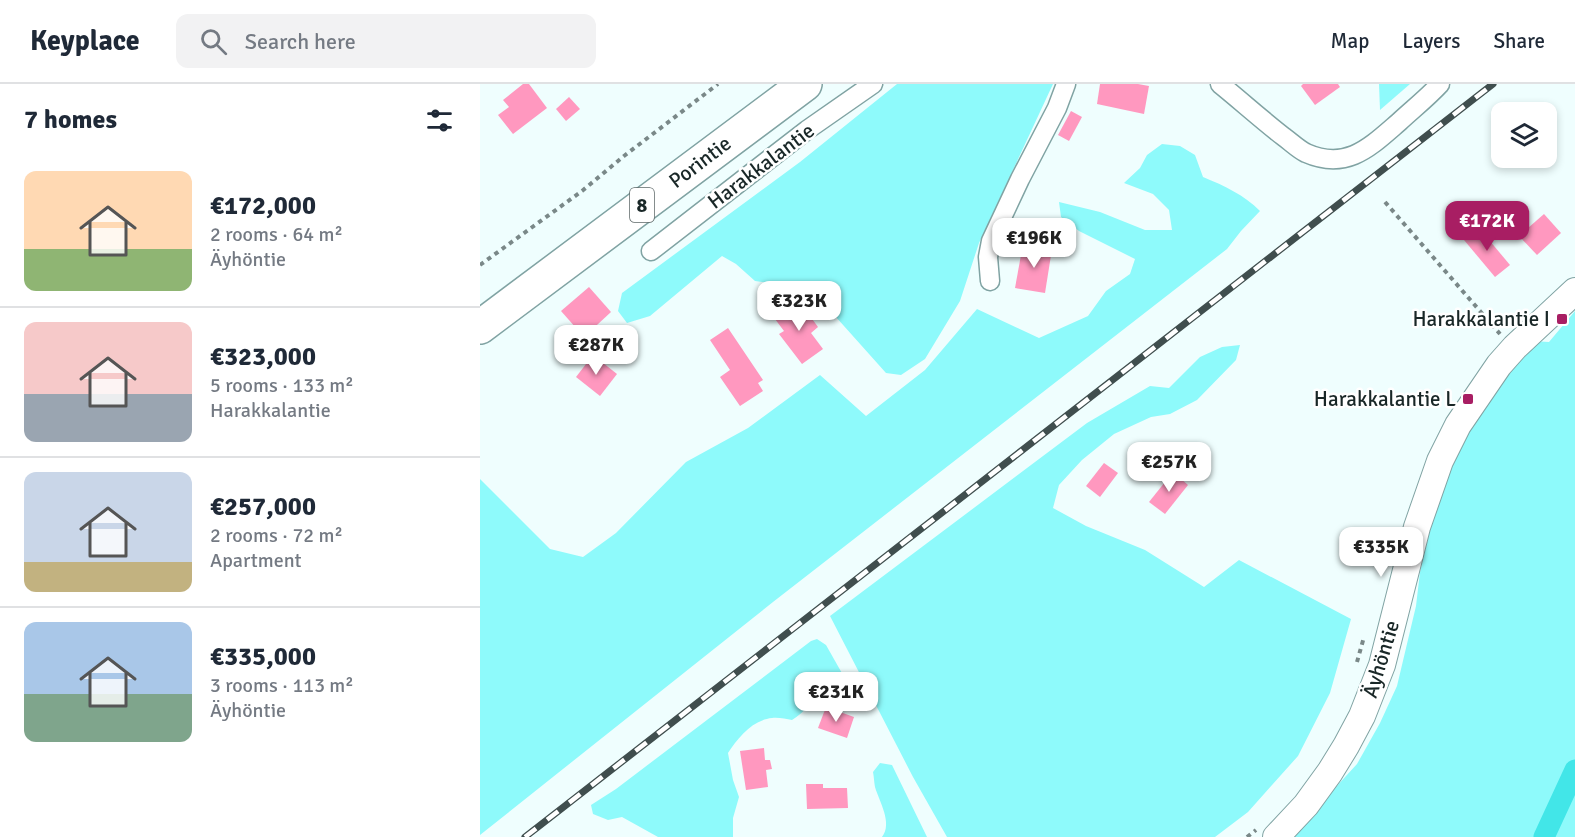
<!DOCTYPE html>
<meta charset="utf-8">
<style>
body{margin:0;font-family:Signika,sans-serif;background:#f2f2f3;color:#1f2937;height:100vh;display:flex;flex-direction:column;font-size:22px;white-space:nowrap}
*{box-sizing:border-box;margin:0}
p{font-size:20px;color:#747a83}
.icon{flex:none;width:33px;height:33px;fill:none;stroke:currentColor;stroke-width:2;stroke-linecap:round;stroke-linejoin:round}
.map{position:relative;flex:1;overflow:hidden}
.drawer{display:flex;flex-direction:column;background:#fff;width:480px}
.drawer>*{flex:none}
.controls{position:absolute;left:1011px;top:18px;display:grid;gap:12px}
.controls a{display:grid;place-items:center;width:66px;height:66px;border-radius:12px;background:#fff;box-shadow:0 3px 9px #0003;font-size:30px}
.price{position:absolute;translate:-50% -51px;padding:0 14px;border-radius:12px;background:#fff;color:#222;font-size:20px;line-height:39px;filter:drop-shadow(0 2px 3px #0008)}
.price::after{content:'';position:absolute;left:50%;top:36px;width:18px;height:14px;margin-left:-9px;background:inherit;clip-path:polygon(0 0,100% 0,50% 100%)}
.price.active{background:#a81e63;color:#fff}
ul{padding:0;list-style:none}
li{display:flex;align-items:center;gap:18px;height:150px;padding:0 24px}
li+li{border-top:2px solid #e0e1e3}
li span{display:grid;place-items:center;flex:none;width:168px;height:120px;border-radius:12px;color:#555}
li>.icon{margin-inline-start:auto}
span .icon{width:72px;height:72px;fill:#fffc;stroke-width:1}
li b{font-size:26px}
h2{display:flex;justify-content:space-between;align-items:center;height:72px;padding:0 24px;font-size:26px}
header{display:flex;align-items:center;gap:36px;box-sizing:border-box;height:84px;padding:0 30px;background:#fff;border-bottom:2px solid #e0e1e3}
header strong{font-size:28px}
nav{display:flex;gap:33px;margin-inline-start:auto;font-size:21px}
.search{width:420px;height:54px;background:#f2f2f3;display:flex;align-items:center;gap:15px;box-sizing:border-box;padding:0 21px;border-radius:12px;color:#747a83;font-size:22px}
main{display:flex;flex:1;min-height:0}
.map>svg:first-child{display:block}
.green{fill:#8efafb}
.lines{fill:none;stroke-linecap:round;stroke-linejoin:round}
.canal{stroke:#42e6e8;stroke-width:21}
.building{fill:#ff98bf}
.street-casing{stroke:#80a3a3;stroke-width:21}
.secondary-casing{stroke:#80a3a3;stroke-width:28}
.highway-casing{stroke:#80a3a3;stroke-width:36}
.path{stroke:#7a8888;stroke-width:4;stroke-dasharray:4.5 4.5;stroke-linecap:butt}
.street{stroke:#fff;stroke-width:18}
.secondary{stroke:#fff;stroke-width:26}
.highway{stroke:#fff;stroke-width:33}
.rail-casing{stroke:#404e4e;stroke-width:7}
.rail{stroke:#fff;stroke-width:4.5;stroke-dasharray:14;stroke-linecap:butt}
.poi-dot{fill:#a81e63;stroke:#fff;stroke-width:2}
.labels{text-anchor:middle;stroke-width:5;stroke-linejoin:round;paint-order:stroke}
.shield{fill:#fff;stroke:#5e6868;stroke-width:1.5}
.shield-label{font-size:20px;font-weight:bold;fill:#192727}
.street-label{font-size:21px;fill:#192727;stroke:#fff}
.poi-label{font-size:21px;fill:#192727;stroke:#fff;text-anchor:end}
</style>
<header>
<strong>Keyplace</strong>
<div class="search"><svg class="icon" aria-label="search" viewBox="0 0 24 24"><circle cx="10" cy="10" r="6"/><path d="M15 15l6 6"/></svg>Search here</div>
<nav><a>Map</a><a>Layers</a><a>Share</a></nav>
</header>
<main>
<section class="drawer">
<h2>7 homes<svg class="icon" aria-label="filters" viewBox="0 0 24 24"><path d="M4 7h16M4 17h16"/><circle cx="9" cy="7" r="2"/><circle cx="15" cy="17" r="2"/></svg></h2>
<ul>
<li><span style="background:linear-gradient(#ffd9b3 65%,#8fb573 0)"><svg class="icon" aria-label="home" viewBox="0 0 24 24"><path d="M3 11l9-7 9 7M6 9v11h12V9"/></svg></span><div><b>€172,000</b><p>2 rooms · 64 m²</p><p>Äyhöntie</p></div></li>
<li><span style="background:linear-gradient(#f6c9c9 60%,#9aa5b1 0)"><svg class="icon" aria-label="home" viewBox="0 0 24 24"><path d="M3 11l9-7 9 7M6 9v11h12V9"/></svg></span><div><b>€323,000</b><p>5 rooms · 133 m²</p><p>Harakkalantie</p></div></li>
<li><span style="background:linear-gradient(#c9d6e8 75%,#c2b280 0)"><svg class="icon" aria-label="home" viewBox="0 0 24 24"><path d="M3 11l9-7 9 7M6 9v11h12V9"/></svg></span><div><b>€257,000</b><p>2 rooms · 72 m²</p><p>Apartment</p></div></li>
<li><span style="background:linear-gradient(#a9c7e8 60%,#7fa58c 0)"><svg class="icon" aria-label="home" viewBox="0 0 24 24"><path d="M3 11l9-7 9 7M6 9v11h12V9"/></svg></span><div><b>€335,000</b><p>3 rooms · 113 m²</p><p>Äyhöntie</p></div></li>
</ul>
</section>
<div class="map">
<svg width="1095" height="753" viewBox="0 0 1095 753">
<rect width="100%" height="100%" fill="#effefe"/>
<g class="green">
<polygon points="417,0 573,0 499,159 480,217 445,275 421,291 406,289 330,204 275,197 256,180 242,172 170,232 147,239 138,227 142,209 320,78"/>
<polygon points="899,0 930,0 900,26"/>
<path d="M682 60 700 62 715 71 723 93C745 102 764 111 780 127L761 147 747 165 293 518 0 751V395L70 465 103 473 136 449 206 378 268 344 340 291 386 332 445 286 497 225 559 254 608 232 626 207 650 190 655 175 599 147 581 133 579 118 620 128 665 146H692L689 126 673 110 644 99 660 84 667 71Z"/>
<polygon points="1095,227 1095,753 810,753 877,680 900,639 917,602 936,522 940,488 954,429 970,384 988,347 1021,295 1052,257 1069,258"/>
<polygon points="760,261 756,276 717,316 690,330 671,333 634,350 602,376 579,401 573,424 606,442 665,466 724,503 759,476 871,535 850,609 818,672 768,728 735,753 467,753 433,693 350,532 607,339 670,302 689,304 720,273 742,263"/>
<path d="M337 555 346 561 380 621 373 627 343 614C328 620 325 628 312 636 306 635 298 633 292 634 272 636 258 654 248 669L253 696 259 713 253 734V753H178L142 733 128 736 113 730 111 721 136 705 331 557Z"/>
<path d="M400 679 412 681 447 753H402C413 739 399 717 395 703 394 698 394 693 393 688Z"/>
</g>
<g class="lines">
<polyline class="canal" points="1064,753 1095,686"/>
</g>
<g class="building">
<polygon points="43,0 49,0 67,24 33,50 18,31 29,23 23,16"/>
<polygon points="620,0 658,0 669,2 664,30 617,20"/>
<polygon points="823,0 858,0 860,3 835,21 821,2"/>
<polygon points="89,13 100,25 86,37 76,25"/>
<polygon points="591,27 602,33 589,57 578,51"/>
<polygon points="1064,130 1081,149 1057,171 1039,152"/>
<polygon points="999,144 1030,181 1015,193 984,156"/>
<polygon points="543,160 572,165 565,209 535,204"/>
<polygon points="109,203 131,228 104,253 81,227"/>
<polygon points="319,217 338,243 331,249 343,265 322,280 299,250 304,247 295,235"/>
<polygon points="248,244 283,296 278,299 283,307 260,322 240,293 250,286 230,256"/>
<polygon points="113,271 137,290 120,312 96,293"/>
<polygon points="624,379 638,389 620,413 606,402"/>
<polygon points="693,388 708,401 685,430 669,418"/>
<polygon points="346,623 374,633 367,654 338,644"/>
<polygon points="284,664 285,676 290,676 292,685 286,686 288,703 266,706 260,667"/>
<polygon points="326,700 343,700 343,704 367,704 368,724 327,725"/>
</g>
<g class="lines">
<defs>
<g id="street">
<path d="M740 0C761 17 782 36 804 53 811 58 818 65 826 69 867 87 890 63 919 38 933 25 947 14 960 0"/>
<polyline points="171,167 327,46 393,0"/>
<polyline points="510,197 508,173 511,157 540,95 577,24 586,0"/>
</g>
<polyline id="secondary" points="796,753 826,721 850,688 866,662 882,632 902,581 937,443 960,377 978,341 1019,281 1035,263 1095,207"/>
<polyline id="highway" points="0,243 325,0"/>
</defs>
<use href="#street" class="street-casing"/>
<use href="#secondary" class="secondary-casing"/>
<use href="#highway" class="highway-casing"/>
<g class="path">
<polyline points="905,118 1020,250"/>
<polyline points="0,181 102,107 144,72 238,0"/>
<polyline points="877,578 884,553"/>
<polyline points="767,753 776,746"/>
</g>
<use href="#street" class="street"/>
<use href="#secondary" class="secondary"/>
<use href="#highway" class="highway"/>
<defs>
<polyline id="rail" points="45,753 1013,0"/>
</defs>
<use href="#rail" class="rail-casing"/>
<use href="#rail" class="rail"/>
</g>
<g class="poi-dot">
<rect x="1076" y="229" width="12" height="12" rx="3"/>
<rect x="982" y="309" width="12" height="12" rx="3"/>
</g>
<g class="labels">
<rect class="shield" x="150" y="104" width="24" height="34" rx="4.5"/>
<g class="shield-label">
<text x="162" y="128">8</text>
</g>
<g class="street-label">
<text transform="translate(220 78) rotate(-37)" y="7">Porintie</text>
<text transform="translate(281 82) rotate(-37)" y="7">Harakkalantie</text>
<text transform="translate(901 575) rotate(-73)" y="7">Äyhöntie</text>
</g>
<g class="poi-label">
<text x="1070" y="242">Harakkalantie I</text>
<text x="976" y="322">Harakkalantie L</text>
</g>
</g>
</svg>
<div class="controls">
<a><svg class="icon" aria-label="layers" viewBox="0 0 24 24"><path d="M12 4l9 5-9 5-9-5zM3 14l9 5 9-5"/></svg></a>
</div>
<b class="price active" style="left:1007px;top:168px">€172K</b>
<b class="price" style="left:554px;top:185px">€196K</b>
<b class="price" style="left:319px;top:248px">€323K</b>
<b class="price" style="left:116px;top:292px">€287K</b>
<b class="price" style="left:689px;top:409px">€257K</b>
<b class="price" style="left:901px;top:494px">€335K</b>
<b class="price" style="left:356px;top:639px">€231K</b>
</div>
</main>
